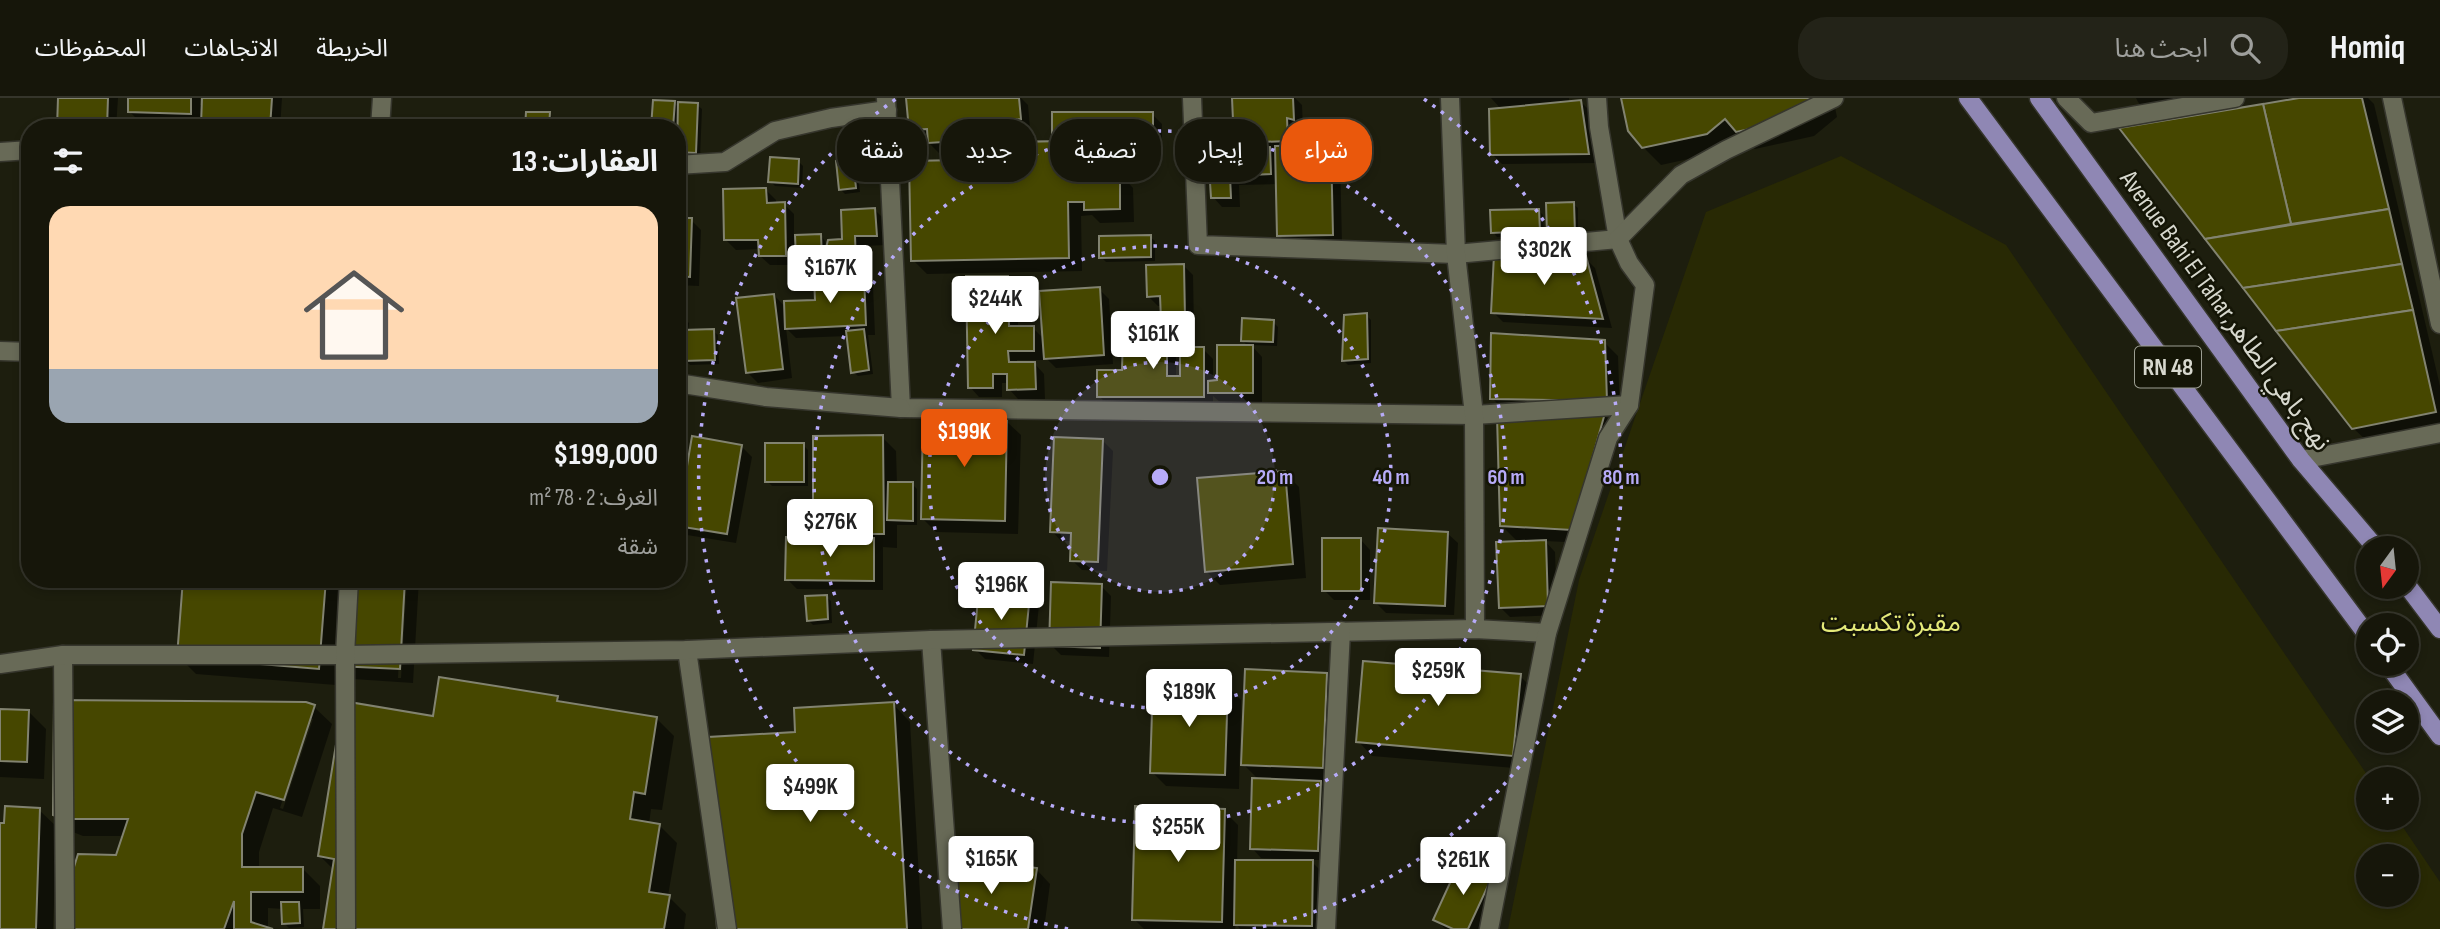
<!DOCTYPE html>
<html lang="ar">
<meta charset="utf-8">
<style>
body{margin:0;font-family:"Sofia Sans Condensed","Noto Sans Arabic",sans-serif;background:#232318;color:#f1f3f6;direction:rtl;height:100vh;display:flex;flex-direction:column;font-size:26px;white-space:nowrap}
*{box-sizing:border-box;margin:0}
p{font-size:23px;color:#9e9f9c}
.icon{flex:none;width:38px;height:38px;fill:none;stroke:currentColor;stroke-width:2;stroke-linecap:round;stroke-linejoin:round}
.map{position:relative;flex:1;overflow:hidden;direction:ltr}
.drawer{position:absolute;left:21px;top:21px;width:665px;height:469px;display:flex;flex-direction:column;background:#16160a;border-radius:28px;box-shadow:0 4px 10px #0003,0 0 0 2px #35352b;direction:rtl}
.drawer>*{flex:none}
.hud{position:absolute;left:707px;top:21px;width:665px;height:63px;direction:rtl;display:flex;gap:14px}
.needle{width:46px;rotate:195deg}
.fabs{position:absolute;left:2356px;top:438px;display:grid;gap:14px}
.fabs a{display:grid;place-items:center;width:63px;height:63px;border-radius:50%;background:#16160a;box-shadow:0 4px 10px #0003,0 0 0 2px #35352b;font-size:35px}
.price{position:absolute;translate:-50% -60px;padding:0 16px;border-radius:7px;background:#fff;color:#222;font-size:23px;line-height:46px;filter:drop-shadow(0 2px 4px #0008)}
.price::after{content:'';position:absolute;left:50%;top:42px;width:21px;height:16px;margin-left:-10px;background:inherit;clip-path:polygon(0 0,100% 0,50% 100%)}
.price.current{background:#ea580c;color:#fff}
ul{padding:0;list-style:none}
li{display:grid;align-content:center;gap:14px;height:371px;padding:0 28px}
li span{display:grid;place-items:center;height:217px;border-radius:21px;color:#555}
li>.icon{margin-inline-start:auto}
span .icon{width:126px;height:126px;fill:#fffc;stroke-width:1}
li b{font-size:30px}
h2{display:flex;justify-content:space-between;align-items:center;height:84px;padding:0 28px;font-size:30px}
.tag{padding:0 24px;border-radius:28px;background:#16160a;box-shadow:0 4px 10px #0003,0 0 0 2px #35352b;font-size:24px;line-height:63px}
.tag.current{background:#ea580c;color:#fff}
header{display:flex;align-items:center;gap:42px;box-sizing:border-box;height:98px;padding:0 35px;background:#16160a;border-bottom:2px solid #35352b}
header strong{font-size:33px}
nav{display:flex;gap:38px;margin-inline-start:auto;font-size:24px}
.search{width:490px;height:63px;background:#232318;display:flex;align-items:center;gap:18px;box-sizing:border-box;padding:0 24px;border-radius:28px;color:#9e9f9c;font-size:26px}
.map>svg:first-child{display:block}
.green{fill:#282904;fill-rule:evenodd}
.shadow{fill:#0007;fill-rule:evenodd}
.building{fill:#464700;stroke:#828370;stroke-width:2}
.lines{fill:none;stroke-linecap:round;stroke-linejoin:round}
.minor-casing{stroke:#36362d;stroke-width:21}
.primary-casing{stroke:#36362d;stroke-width:21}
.minor{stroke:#686a57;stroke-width:18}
.primary{stroke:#8f87b4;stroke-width:18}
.ring{fill:none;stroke:#b7abf8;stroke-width:3.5;stroke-dasharray:3.5 7}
.labels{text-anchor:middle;stroke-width:5;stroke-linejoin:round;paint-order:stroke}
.shield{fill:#141506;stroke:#9c9e92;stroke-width:2}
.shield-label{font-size:24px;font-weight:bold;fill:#d7d8ce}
.street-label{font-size:26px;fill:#d7d8ce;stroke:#141506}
.park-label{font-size:26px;fill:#e5ea7a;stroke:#141506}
.centre{fill:#b7abf8;stroke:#141506;stroke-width:3.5}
.ring-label{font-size:21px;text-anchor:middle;font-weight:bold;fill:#b7abf8;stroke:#141506;stroke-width:5;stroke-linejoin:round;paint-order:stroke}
</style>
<header>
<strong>Homiq</strong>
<div class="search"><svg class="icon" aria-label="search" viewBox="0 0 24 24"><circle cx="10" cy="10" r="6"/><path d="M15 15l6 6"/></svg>ابحث هنا</div>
<nav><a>الخريطة</a><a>الاتجاهات</a><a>المحفوظات</a></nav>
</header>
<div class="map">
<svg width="2440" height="831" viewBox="0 0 2440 831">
<rect width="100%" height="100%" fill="#1d1e0e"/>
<path class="green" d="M1841 58 2006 147 2370 681H2368V719H2396L2440 784V831H1508L1579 482 1706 114ZM2368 758H2406V796H2368Z"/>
<g class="shadow">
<polygon points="60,0 118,0 116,30 58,30"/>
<polygon points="130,0 200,0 200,7 204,7 204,0 282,0 280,30 206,30 202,25 140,24 130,14"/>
<polygon points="908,0 1021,0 1028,7 1030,30 999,33 1000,50 939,55 929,45 929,40 920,41 910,31"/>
<polygon points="1234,0 1295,0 1302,7 1303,31 1296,29 1297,49 1330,49 1340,58 1342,146 1289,147 1279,137 1278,86 1239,87 1240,109 1222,109 1213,99 1244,52 1236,44"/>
<polygon points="1491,0 1569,0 1569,5 1581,4 1591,14 1598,65 1502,66 1492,56 1502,12"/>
<polygon points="1622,0 1833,0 1837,19 1814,38 1755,51 1742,38 1725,53 1661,67 1643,49"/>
<polygon points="2136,0 2214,0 2147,14 2138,4"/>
<polygon points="2308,0 2368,0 2374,6 2440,288 2440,330 2368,344 2353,330 2123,31"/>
<polygon points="674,5 679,10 697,7 702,11 700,59 682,58 677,53 677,30 653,30"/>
<polygon points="549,16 554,21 553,30 527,30"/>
<polygon points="1152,16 1162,26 1162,49 1068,48 1079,59 1079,76 1119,75 1133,90 1134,124 1100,125 1092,117 1081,118 1082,173 927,176 913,162 1011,63 1060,44 1054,38"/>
<polygon points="798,63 803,68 802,90 775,88 770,83"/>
<polygon points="852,63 857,68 860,94 845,96 840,91"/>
<polygon points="766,92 776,102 776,106 784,106 794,116 794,139 821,138 825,143 826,152 844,143 875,112 885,122 886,147 864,148 865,174 834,175 824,166 803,166 795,159 795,167 770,167 760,158 760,151 736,152 726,142"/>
<polygon points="1573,106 1578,110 1578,139 1554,140 1549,135"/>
<polygon points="1538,112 1543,117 1544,137 1497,139 1493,134"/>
<polygon points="677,122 691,122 701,132 699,188 677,187"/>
<polygon points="1150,139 1155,143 1155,163 1106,164 1101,159"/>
<polygon points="1585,160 1595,170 1612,230 1503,224 1493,214"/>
<polygon points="1183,167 1193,177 1194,230 1173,230 1163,220 1162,208 1158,208 1148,198"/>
<polygon points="863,178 873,188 875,237 868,237 873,276 858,278 853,274 848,238 796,240 786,230 792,280 758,285 748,275 774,197 786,210 817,204"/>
<polygon points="1008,179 1018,189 1018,230 1033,230 1044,241 1099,191 1109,201 1113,266 1056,270 1043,257 1043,262 1017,262 1017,266 1035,266 1044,276 1045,301 1018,301 1009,291 1009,285 1002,285 1002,299 979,299 970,289"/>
<polygon points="677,215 689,225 688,234 713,233 718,237 719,266 690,267 686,263 685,277 677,276"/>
<polygon points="1366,217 1371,222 1371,265 1348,267 1343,262"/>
<polygon points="1273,224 1278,229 1277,248 1251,247 1262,259 1262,305 1220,304 1213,298 1213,309 1109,308 1099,298 1166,238 1176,248 1176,279 1182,280 1203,251 1213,261 1213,284 1219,284 1249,249 1243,243"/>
<polygon points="1604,244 1618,258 1620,316 1603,316 1618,331 1586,445 1545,443 1555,454 1557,517 1510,519 1500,509 1519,445 1502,428 1506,314 1492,300"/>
<polygon points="1006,323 1021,337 1018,436 936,434 922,420"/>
<polygon points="882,339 896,353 897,386 912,386 917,391 917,427 897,427 897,450 883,449 883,492 797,491 787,481 821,441 815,435"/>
<polygon points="1103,343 1113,353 1107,473 1082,472 1072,462 1073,443 1061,443 1052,433"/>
<polygon points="803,347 808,352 808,388 772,388 767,383"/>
<polygon points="742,349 752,359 736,445 687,437 677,427"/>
<polygon points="1285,375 1299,389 1306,480 1220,487 1206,473"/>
<polygon points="1448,436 1458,445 1454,517 1386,515 1376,505"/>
<polygon points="1361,442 1370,452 1370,502 1334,502 1324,492"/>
<polygon points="185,481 403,481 398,580 401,580 407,481 419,481 413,585 353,581 338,566 336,587 196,576 179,559"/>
<polygon points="1101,488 1111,498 1109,559 1061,557 1051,547"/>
<polygon points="1029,497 1039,507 1033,566 985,561 975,551"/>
<polygon points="826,499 831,503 832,525 813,527 808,522"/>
<polygon points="1327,577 1341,591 1337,684 1318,683 1330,695 1328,762 1310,762 1322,774 1322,831 1240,831 1236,826 1235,831 1144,831 1134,821 1224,713 1238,727 1237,764 1282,764 1282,761 1261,760 1252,750 1259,682 1243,666"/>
<polygon points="1520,578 1534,592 1527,671 1372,658 1358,643"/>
<polygon points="1227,588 1241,602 1239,691 1166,688 1152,674"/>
<polygon points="557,599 564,606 657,621 674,638 662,712 651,711 649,726 659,727 677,745 668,798 686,816 684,831 324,831 334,772 320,758 435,620"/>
<polygon points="893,606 910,624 922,831 719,831 797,636"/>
<path d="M314 609 332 626 302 719 273 710 259 754V770L303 771 320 788V811H303L304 829 289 830 284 825 283 811 268 810V831H75V769L118 759 124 738H83L73 734 55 716ZM309 621H313L283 711 280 710Z"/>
<polygon points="0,612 28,613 46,631 44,681 0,679"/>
<polygon points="39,712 57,729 53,831 0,831 0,727"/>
<polygon points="1036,771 1050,786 1044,831 948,831"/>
<polygon points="1492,779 1482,831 1445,831 1436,821"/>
</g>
<g class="building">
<polygon points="58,0 108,0 107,30 57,30"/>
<polygon points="128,0 191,0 191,16 128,14"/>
<polygon points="202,0 272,0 270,30 201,27"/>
<polygon points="906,0 1019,0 1021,21 990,24 991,41 928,45 927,31 909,32"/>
<polygon points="1232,0 1293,0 1294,22 1287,20 1288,43 1234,45"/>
<polygon points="1621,0 1820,0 1796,21 1736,34 1725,21 1707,36 1642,50 1628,33"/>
<polygon points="2299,0 2362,0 2389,111 2291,126 2263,6"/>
<polygon points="653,2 675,3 673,30 651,30"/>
<polygon points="1581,2 1589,56 1490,57 1489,11"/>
<polygon points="678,4 698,5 696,55 677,54"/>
<polygon points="2263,6 2291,126 2205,141 2119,30"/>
<polygon points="526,14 550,14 549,30 525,30"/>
<rect x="1052" y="14" width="101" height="25"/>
<polygon points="1065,43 1066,75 1120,74 1120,111 1084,112 1084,104 1068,104 1069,160 911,163 909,63 1009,61 1009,44"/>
<polygon points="1331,47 1333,137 1277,138 1275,48"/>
<polygon points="1270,49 1271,76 1230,78 1231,100 1211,100 1208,52"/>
<polygon points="770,59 799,61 798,86 768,84"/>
<polygon points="853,61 856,90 839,92 836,63"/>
<polygon points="766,90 767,105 785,104 786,158 759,158 758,142 724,142 723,91"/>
<polygon points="1574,104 1575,135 1547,136 1546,105"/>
<polygon points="875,110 877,138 855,138 856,165 822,166 828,142 842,141 841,112"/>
<polygon points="1539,111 1540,133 1491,135 1490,112"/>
<polygon points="2389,111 2402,166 2243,190 2205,141"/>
<polygon points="677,120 692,120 690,179 677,178"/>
<polygon points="821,136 822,161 796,162 795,137"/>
<polygon points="1151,137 1151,159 1099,160 1099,138"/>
<polygon points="1494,157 1586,158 1603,221 1491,215"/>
<polygon points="1184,166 1185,220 1161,221 1160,198 1147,199 1146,167"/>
<polygon points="2402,166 2413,212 2276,233 2243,190"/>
<polygon points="864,177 866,227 785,231 784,203 815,202 814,179"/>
<polygon points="966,178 1008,178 1009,228 1034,228 1034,253 1008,253 1009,264 1035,264 1036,291 1007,292 1007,276 993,276 993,290 968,290"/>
<polygon points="1100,189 1104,257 1044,261 1039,193"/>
<polygon points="774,196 783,271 746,275 736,200"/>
<polygon points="2413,212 2436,314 2352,331 2276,233"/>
<polygon points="1367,215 1368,261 1342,263 1344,217"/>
<polygon points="1242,220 1274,222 1273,244 1241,243"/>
<polygon points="714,231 715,262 683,263 682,232"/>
<polygon points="864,231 869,272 851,275 846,233"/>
<polygon points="1491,235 1605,242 1607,303 1490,301"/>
<polygon points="1123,236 1167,236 1167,278 1180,278 1180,249 1204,249 1204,299 1097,299 1097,272 1122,272"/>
<polygon points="1217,247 1253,247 1253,295 1208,295 1208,283 1217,282"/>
<polygon points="1605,315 1572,432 1500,428 1497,318"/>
<polygon points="923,319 1007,322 1005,423 921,421"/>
<polygon points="883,337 884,436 813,436 813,338"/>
<polygon points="692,338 742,347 727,436 677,428"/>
<polygon points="1054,339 1103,341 1098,464 1070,463 1071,435 1050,434"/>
<rect x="765" y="345" width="39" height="39"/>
<polygon points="1285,373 1293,466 1205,474 1197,380"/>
<polygon points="888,384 913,384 913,423 887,422"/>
<polygon points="1378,430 1448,434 1445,508 1374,505"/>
<polygon points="786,439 874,440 874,483 785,482"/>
<rect x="1322" y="440" width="39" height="53"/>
<polygon points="1546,442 1548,508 1499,510 1496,444"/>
<polygon points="183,481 326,481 319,571 177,559"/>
<polygon points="342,481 405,481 400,571 337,568"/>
<polygon points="1051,484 1102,486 1100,550 1049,548"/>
<polygon points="979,491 1030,496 1024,557 973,552"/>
<polygon points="827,497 828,521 807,523 805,498"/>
<polygon points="1363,563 1521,576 1513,658 1356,644"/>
<polygon points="1245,571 1327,575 1323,670 1241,667"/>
<polygon points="439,579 558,598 557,603 657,619 645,696 634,694 630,721 660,726 649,794 670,797 664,831 323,831 334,761 318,758 343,603 433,618"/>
<polygon points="1153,584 1228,587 1225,677 1150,675"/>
<polygon points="54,602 306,604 315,607 284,702 256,694 242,736 242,769 303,769 303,794 251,794 251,824 273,831 234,831 234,803 224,831 73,831 74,769 78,756 116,757 128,721 64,721 53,717"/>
<polygon points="894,604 907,831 717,831 708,639 795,634 794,610"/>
<polygon points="0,611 29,612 27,664 0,663"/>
<polygon points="1252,680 1321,683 1318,753 1250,751"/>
<polygon points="5,708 40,710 36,831 0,831 0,725 4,725"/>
<polygon points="1135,708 1225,711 1222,824 1132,822"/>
<polygon points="956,759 1037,770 1028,831 946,831"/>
<polygon points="1235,762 1313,762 1312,828 1234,827"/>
<polygon points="1460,763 1493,777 1468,831 1453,831 1433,822"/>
<polygon points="281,804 299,804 300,825 282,826"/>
</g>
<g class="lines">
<defs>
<g id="minor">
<polyline points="886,0 901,310 1474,317 1629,307"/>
<polyline points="1192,0 1198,147 1456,156 1618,141 1599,29 1597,0"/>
<polyline points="1450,0 1456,156 1474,317 1475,531"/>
<polyline points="2066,0 2091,25 2235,0"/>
<polyline points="2392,0 2440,226"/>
<polyline points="380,30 382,0"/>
<polyline points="0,54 30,52"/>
<polyline points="677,67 725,64 775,33 831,20 887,12"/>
<polyline points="0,253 30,254"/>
<polyline points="677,285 766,299 901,310"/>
<polyline points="2301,362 2440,335"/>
<polyline points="931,542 952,831"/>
<polyline points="687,552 727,831"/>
<polyline points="63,557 65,831"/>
<polyline points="0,566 63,557 345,557 687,552 931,542 1475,531 1547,535"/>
<polyline points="346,831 345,557 349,481"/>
<polyline points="1326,831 1341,533"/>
<polyline points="1489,831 1547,535 1608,340 1629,307 1645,187 1629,165 1618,141 1681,77 1726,52 1834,0"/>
</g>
<g id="primary">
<polyline points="1968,0 2368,538"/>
<polyline points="2039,0 2301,362 2376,450"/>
<polyline points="2406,486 2440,531"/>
<polyline points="2387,565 2440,638"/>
</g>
</defs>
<use href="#minor" class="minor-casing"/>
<use href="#primary" class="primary-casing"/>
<use href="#minor" class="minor"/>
<use href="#primary" class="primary"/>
</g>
<circle cx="1160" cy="379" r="115" fill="#b7abf8" fill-opacity=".12"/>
<g class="ring">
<circle cx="1160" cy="379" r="115"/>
<circle cx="1160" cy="379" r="231"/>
<circle cx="1160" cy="379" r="346"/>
<path d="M1068 831A461 461 0 0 1 896 1M1424 1A461 461 0 0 1 1252 831"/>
</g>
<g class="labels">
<rect class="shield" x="2135" y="248.5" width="66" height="41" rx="5"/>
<g class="shield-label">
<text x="2168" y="277">RN 48</text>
</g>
<g class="street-label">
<text transform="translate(2226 212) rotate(54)" y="9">Avenue Bahi El Tahar,نهج باهي الطاهر</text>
</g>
<g class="park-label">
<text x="1891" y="533">مقبرة تكسبت</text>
</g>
</g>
<circle cx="1160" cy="379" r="10" class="centre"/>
<g class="ring-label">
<text x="1275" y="386">20 m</text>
<text x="1391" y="386">40 m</text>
<text x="1506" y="386">60 m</text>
<text x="1621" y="386">80 m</text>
</g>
</svg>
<div class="fabs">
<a><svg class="needle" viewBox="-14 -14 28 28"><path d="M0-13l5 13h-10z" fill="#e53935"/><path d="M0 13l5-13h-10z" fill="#9e9f9c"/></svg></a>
<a><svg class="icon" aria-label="locate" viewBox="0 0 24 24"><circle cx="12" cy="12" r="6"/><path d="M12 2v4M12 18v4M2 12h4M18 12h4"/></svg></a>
<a><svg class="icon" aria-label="layers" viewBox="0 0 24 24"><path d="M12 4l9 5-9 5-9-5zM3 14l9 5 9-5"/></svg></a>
<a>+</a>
<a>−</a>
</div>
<b class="price" style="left:1544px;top:189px">$302K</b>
<b class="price" style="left:830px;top:207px">$167K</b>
<b class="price" style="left:995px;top:238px">$244K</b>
<b class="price" style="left:1153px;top:273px">$161K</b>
<b class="price current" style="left:964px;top:371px">$199K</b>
<b class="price" style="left:830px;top:461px">$276K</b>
<b class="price" style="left:1001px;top:524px">$196K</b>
<b class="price" style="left:1438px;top:610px">$259K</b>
<b class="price" style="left:1189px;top:631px">$189K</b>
<b class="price" style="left:810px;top:726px">$499K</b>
<b class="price" style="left:1178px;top:766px">$255K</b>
<b class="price" style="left:991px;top:798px">$165K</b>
<b class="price" style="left:1463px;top:799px">$261K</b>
<div class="hud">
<a class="tag current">شراء</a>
<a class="tag">إيجار</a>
<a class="tag">تصفية</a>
<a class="tag">جديد</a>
<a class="tag">شقة</a>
</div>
<section class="drawer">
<h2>العقارات: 13<svg class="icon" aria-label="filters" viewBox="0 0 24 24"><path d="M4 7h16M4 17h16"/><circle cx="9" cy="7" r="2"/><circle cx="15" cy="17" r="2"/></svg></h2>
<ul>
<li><span style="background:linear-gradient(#ffd9b3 75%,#9aa5b1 0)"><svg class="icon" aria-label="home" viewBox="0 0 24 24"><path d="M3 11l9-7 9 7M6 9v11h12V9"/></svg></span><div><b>$199,000</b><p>الغرف: 2 · 78 m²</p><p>شقة</p></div></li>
</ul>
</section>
</div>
